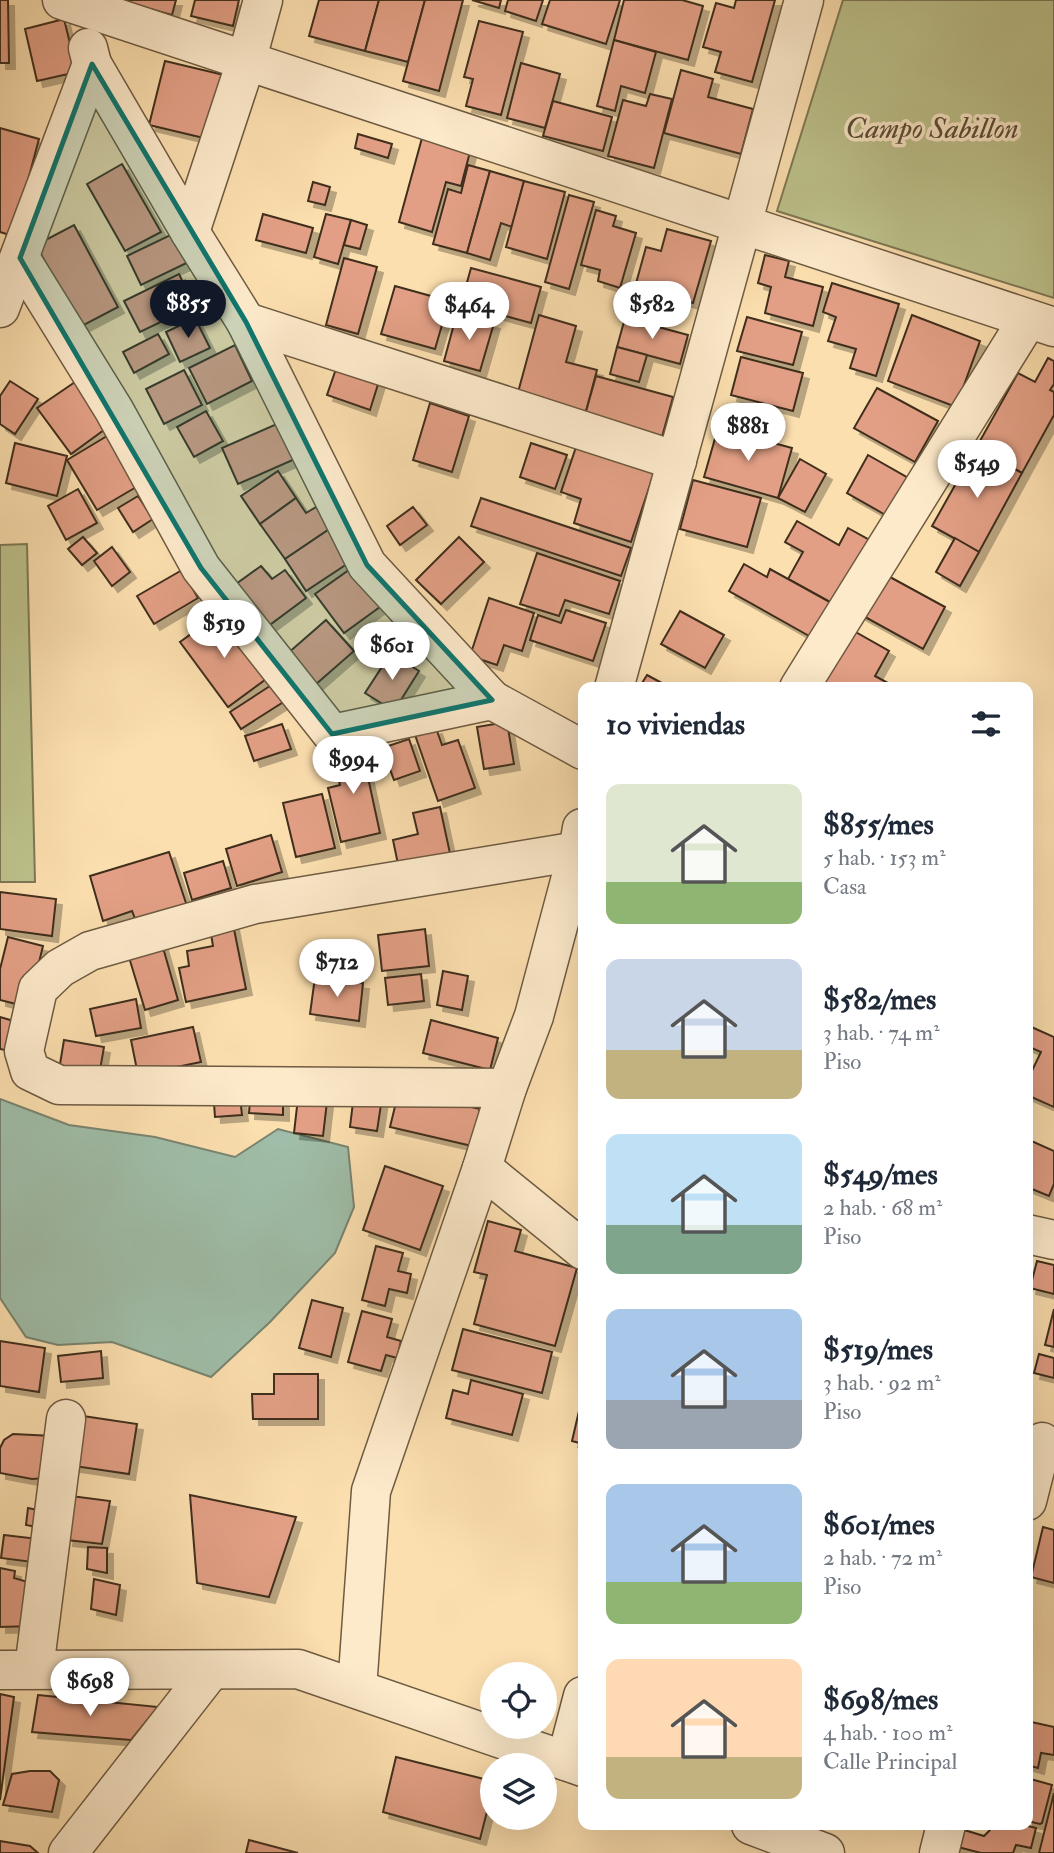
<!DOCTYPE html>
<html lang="es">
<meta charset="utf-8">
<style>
body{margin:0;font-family:"IM FELL Double Pica",serif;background:#f6f6f7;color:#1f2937;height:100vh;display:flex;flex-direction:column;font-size:26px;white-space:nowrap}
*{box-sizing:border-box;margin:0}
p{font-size:23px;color:#747a83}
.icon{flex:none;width:38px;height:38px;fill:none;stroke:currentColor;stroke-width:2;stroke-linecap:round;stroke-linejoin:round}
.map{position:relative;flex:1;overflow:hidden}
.details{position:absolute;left:578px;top:682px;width:455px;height:1148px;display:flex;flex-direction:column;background:#fff;border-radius:14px;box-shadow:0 7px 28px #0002}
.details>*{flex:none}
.tools{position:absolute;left:480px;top:1662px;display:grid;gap:14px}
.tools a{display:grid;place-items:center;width:77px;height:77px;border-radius:50%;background:#fff;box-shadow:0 7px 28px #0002;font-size:35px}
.price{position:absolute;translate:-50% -60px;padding:0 16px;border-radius:24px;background:#fff;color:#222;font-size:23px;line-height:46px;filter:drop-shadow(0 2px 4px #0008)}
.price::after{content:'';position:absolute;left:50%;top:42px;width:21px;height:16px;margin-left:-10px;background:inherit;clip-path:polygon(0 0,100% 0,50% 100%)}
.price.current{background:#111827;color:#fff}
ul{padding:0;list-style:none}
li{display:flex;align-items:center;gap:21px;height:175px;padding:0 28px}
li span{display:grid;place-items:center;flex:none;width:196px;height:140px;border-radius:14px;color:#555}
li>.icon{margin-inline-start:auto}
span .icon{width:84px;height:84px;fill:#fffc;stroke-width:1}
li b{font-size:30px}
h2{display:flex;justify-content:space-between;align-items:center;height:84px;padding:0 28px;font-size:30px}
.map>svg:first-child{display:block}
.green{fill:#bdc28c;stroke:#7e7854;stroke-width:2}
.water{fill:#9fbda8;stroke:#798470;stroke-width:2}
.building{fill:#e29f85;stroke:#3f2f1d;stroke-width:2;filter:url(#shadow)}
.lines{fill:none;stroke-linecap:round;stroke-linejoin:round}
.minor-casing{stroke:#6e5b42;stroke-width:41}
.tertiary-casing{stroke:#6e5b42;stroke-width:41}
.minor{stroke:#fdeacb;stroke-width:38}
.tertiary{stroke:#fdeacb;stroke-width:38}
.marked{fill:#0f766e;fill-opacity:0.2;stroke:#0f766e;stroke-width:5;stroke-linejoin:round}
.labels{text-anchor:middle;stroke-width:7;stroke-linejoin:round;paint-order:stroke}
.park-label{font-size:30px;font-style:italic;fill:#584c33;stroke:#fdeacb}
</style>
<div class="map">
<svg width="1054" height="1853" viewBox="0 0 1054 1853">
<defs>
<filter id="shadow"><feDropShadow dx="6" dy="6" stdDeviation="0" flood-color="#0004"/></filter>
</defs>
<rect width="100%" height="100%" fill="#fcdfaf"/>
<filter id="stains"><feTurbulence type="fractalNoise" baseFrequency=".00286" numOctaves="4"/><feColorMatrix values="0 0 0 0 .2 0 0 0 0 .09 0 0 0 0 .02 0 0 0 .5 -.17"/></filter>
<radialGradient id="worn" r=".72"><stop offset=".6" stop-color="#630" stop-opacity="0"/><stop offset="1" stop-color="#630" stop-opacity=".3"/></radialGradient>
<g class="green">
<polygon points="843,0 1054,0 1054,298 777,211"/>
<polygon points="27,544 35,882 0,882 0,545"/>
</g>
<polygon class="water" points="0,1099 69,1125 155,1137 235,1157 278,1129 348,1147 354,1207 335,1253 270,1322 211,1377 112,1342 58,1345 26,1337 0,1298"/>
<g class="building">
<polygon points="0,0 8,0 9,63 0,63"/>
<polygon points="117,0 176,0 172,15"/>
<polygon points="195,0 239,0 233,26 191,16"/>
<polygon points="319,0 379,0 365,51 309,36"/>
<polygon points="379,0 425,0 408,62 365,51"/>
<polygon points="425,0 463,0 439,91 403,81"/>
<polygon points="472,0 501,0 499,8"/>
<polygon points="508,0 543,0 536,21 505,11"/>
<polygon points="550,0 620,0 606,44 542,24"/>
<polygon points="624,0 682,0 703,6 688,60 614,40"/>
<polygon points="736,0 775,0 752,82 715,72 721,52 703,47 716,3 734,8"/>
<polygon points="64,19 77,72 37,81 25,29"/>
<polygon points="479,21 523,32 501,115 466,106 473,79 464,77"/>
<polygon points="614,40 656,52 645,93 621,86 615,111 597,106"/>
<polygon points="165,61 224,75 208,139 149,125"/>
<polygon points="521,63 560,74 545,128 507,118"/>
<polygon points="681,70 713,79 708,97 753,109 741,154 664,133"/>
<polygon points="650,94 672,99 654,168 608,156 623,100 646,106"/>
<polygon points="553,101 612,117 603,151 543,136"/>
<polygon points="0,128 39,139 13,236 0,232"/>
<polygon points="358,134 392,144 388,158 355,148"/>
<polygon points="422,138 470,152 461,186 446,182 432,232 399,222"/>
<polygon points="122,164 161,232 125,251 87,184"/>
<polygon points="468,165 490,171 467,253 433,244 448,189 461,193"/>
<polygon points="490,171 524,181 512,227 501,223 490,260 467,253"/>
<polygon points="524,181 565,192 547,259 506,247"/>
<polygon points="313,182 330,187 325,205 308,201"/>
<polygon points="569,195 594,202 569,289 545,282"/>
<polygon points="596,210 616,216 613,226 636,233 620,288 598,281 600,270 581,265"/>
<polygon points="263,214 313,228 306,253 256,240"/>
<polygon points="326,214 351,220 338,264 314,257"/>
<polygon points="351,220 367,225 360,249 344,245"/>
<polygon points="74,225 118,307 80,327 36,245"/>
<polygon points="185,228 199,257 141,285 127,256"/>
<polygon points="667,229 711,241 693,303 635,287 646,247 661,251"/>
<polygon points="765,255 789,261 785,277 823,287 813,326 765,313 771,287 758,283"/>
<polygon points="344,258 377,267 358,334 326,325"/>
<polygon points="471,268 541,287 531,323 461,304"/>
<polygon points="179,274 194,306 140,332 124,301"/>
<polygon points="832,283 899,304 876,376 850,368 856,349 828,341 836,317 823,312"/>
<polygon points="395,286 449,301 435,349 381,334"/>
<polygon points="457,313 494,323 480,371 444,361"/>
<polygon points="539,315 576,326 566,362 597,370 585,415 517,396"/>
<polygon points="912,315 980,341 956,407 888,381"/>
<polygon points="747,317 802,332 793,365 737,351"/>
<polygon points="195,318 210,348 180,362 166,332"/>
<polygon points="625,318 688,335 680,364 617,347"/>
<polygon points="158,334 169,354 134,373 123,352"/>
<polygon points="235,345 252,381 207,404 189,368"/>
<polygon points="617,347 647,355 639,382 610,374"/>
<polygon points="741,357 803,373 793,411 731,395"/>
<polygon points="1048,358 1054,361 1054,384 1050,390 1054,392 1054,415 1022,473 976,448 1018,373 1035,382"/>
<polygon points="337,366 379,381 370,410 327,395"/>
<polygon points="184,370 202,405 164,424 146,389"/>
<polygon points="596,376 673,397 662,437 585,415"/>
<polygon points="10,381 38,399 15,434 0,424 0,396"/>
<polygon points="75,382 108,427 71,454 37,408"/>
<polygon points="877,388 938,421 915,462 854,428"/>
<polygon points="430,403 469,416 452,472 413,460"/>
<polygon points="206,411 223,441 194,457 177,427"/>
<polygon points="279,423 295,459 238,484 222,448"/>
<polygon points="718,428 792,448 778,498 704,477"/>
<polygon points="107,436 138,486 97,510 67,460"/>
<polygon points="15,443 67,456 57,496 6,483"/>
<polygon points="531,443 567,455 555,489 520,477"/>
<polygon points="577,444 655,470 631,542 574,523 581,499 561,492"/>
<polygon points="976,448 1022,473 979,552 932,526"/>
<polygon points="868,455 910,479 889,517 847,493"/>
<polygon points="800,459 826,474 805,512 778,498"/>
<polygon points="278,471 296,498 260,524 241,496"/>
<polygon points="693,480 761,498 747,547 680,529"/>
<polygon points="78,489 97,523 66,540 48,506"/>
<polygon points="138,496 153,519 133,532 118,508"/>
<polygon points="296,498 306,513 316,507 331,528 285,559 260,524"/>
<polygon points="481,498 631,548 621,576 471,526"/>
<polygon points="413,507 427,525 400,545 387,526"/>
<polygon points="797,521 839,545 848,528 873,542 837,606 788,579 803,552 785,542"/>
<polygon points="331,528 353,560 306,591 285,559"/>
<polygon points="83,537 97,553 82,565 68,549"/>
<polygon points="459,537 484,562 441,604 416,580"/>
<polygon points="955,538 979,552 960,586 936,572"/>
<polygon points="112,547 130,572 112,586 94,561"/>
<polygon points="537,553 620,581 609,614 565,600 559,616 520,604"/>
<polygon points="744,564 767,577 770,569 837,606 818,641 729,591"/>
<polygon points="356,565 384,604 344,633 315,594"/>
<polygon points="261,566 272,579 285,570 306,598 267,627 236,584"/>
<polygon points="182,570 198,598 154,624 137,596"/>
<polygon points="879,571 945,607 923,649 856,612"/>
<polygon points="489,598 534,613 522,651 504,645 497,665 470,656"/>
<polygon points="566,610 606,623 593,661 530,640 538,615 561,623"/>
<polygon points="680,611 724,635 705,668 661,644"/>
<polygon points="220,613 269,677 228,707 180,642"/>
<polygon points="326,620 354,651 315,685 287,654"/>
<polygon points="845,626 889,651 875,676 897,688 821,688"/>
<polygon points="391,653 419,671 394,711 365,693"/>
<polygon points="647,675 671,688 639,688"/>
<polygon points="273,684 285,701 241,729 230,712"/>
<polygon points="507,722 514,764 484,769 477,727"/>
<polygon points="282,724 291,749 254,761 245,736"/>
<polygon points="436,728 442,745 458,740 475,788 438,801 415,735"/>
<polygon points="409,739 420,771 394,780 382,748"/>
<polygon points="361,745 380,833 341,842 328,788 340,785 332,751"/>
<polygon points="322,794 335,848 296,857 283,803"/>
<polygon points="440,807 451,858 399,869 393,840 418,834 413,813"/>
<polygon points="271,835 282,872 237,886 226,849"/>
<polygon points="169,852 187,906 136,921 132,911 103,921 90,876"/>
<polygon points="223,861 231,888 192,900 184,873"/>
<polygon points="0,892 56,899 52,936 0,929"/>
<polygon points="233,924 246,989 186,1002 179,968 189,966 187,951 213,946 210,928"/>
<polygon points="425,929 429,966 382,971 378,935"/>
<polygon points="8,937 43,946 28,1007 0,1000 0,969"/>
<polygon points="162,944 178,1000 145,1010 128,954"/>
<polygon points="443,971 468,976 462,1010 437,1005"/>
<polygon points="421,974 424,1001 388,1005 385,978"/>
<polygon points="315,977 363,983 359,1021 310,1014"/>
<polygon points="136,999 141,1028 96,1036 90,1009"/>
<polygon points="0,1017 17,1022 10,1051 0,1049"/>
<polygon points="431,1020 498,1038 490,1070 423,1053"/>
<polygon points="1027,1025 1054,1037 1054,1107 1027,1095 1027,1081 1041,1052 1027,1046"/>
<polygon points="193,1027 201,1062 138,1075 131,1040"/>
<polygon points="64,1040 104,1047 99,1076 59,1070"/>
<polygon points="239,1088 242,1115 215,1117 213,1090"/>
<polygon points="251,1088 283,1090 283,1115 249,1113"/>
<polygon points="299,1089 328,1093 323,1136 294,1133"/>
<polygon points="399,1090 480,1109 472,1146 390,1127"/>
<polygon points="354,1094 382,1098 377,1131 350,1127"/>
<polygon points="1027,1139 1054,1151 1054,1184 1049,1196 1027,1187"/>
<polygon points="385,1166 443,1186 420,1250 363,1230"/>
<polygon points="488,1221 521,1230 515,1251 577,1268 555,1346 474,1324 487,1275 474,1272"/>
<polygon points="376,1246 403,1253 398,1271 411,1274 407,1293 389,1289 385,1306 362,1300"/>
<polygon points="1037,1261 1054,1265 1054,1294 1030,1288"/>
<polygon points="312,1300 343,1308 331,1357 299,1348"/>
<polygon points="1054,1309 1054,1347 1045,1345"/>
<polygon points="362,1311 392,1319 387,1337 401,1341 397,1358 386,1355 381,1371 348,1362"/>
<polygon points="463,1329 552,1352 542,1393 452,1370"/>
<polygon points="0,1341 45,1348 39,1392 0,1386"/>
<polygon points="101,1351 103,1378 61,1382 58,1356"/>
<polygon points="1039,1354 1054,1358 1054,1378 1034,1373"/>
<polygon points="274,1374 318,1374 318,1419 253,1419 252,1394 274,1394"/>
<polygon points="471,1380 523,1394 512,1435 446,1418 453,1390 468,1394"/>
<polygon points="579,1411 583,1412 583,1444 572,1441"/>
<polygon points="83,1416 137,1424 129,1474 74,1466"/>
<polygon points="13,1434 53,1436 46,1478 32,1479 0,1473 0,1448 4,1440"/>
<polygon points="190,1495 296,1517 269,1597 197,1583"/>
<polygon points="71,1496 110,1501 102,1544 67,1540"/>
<polygon points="28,1508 47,1512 47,1529 26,1525"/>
<polygon points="1043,1527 1054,1530 1054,1583 1031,1577"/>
<polygon points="4,1535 47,1540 40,1563 1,1558"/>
<polygon points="88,1547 107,1548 107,1573 87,1569"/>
<polygon points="0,1568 15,1571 14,1578 31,1583 34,1626 0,1627"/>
<polygon points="94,1579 120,1585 116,1615 91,1609"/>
<polygon points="0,1694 14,1697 0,1800"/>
<polygon points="38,1695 158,1707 131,1740 32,1732"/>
<polygon points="1027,1721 1054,1727 1054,1755 1041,1753 1038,1768 1027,1765"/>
<polygon points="396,1757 492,1781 492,1792 480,1839 383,1812"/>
<polygon points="30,1771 50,1771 59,1780 52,1812 3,1805 12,1774"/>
<polygon points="1027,1778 1052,1785 1042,1823 1040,1824 1027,1821"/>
<polygon points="1054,1793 1054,1853 1039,1853"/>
<polygon points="991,1825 1024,1825 1036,1828 1031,1848 1016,1845 1013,1853 981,1853 954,1846 958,1828 984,1836 990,1830"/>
<polygon points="249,1840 298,1853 246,1853"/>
<polygon points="0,1841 30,1846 38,1853 0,1853"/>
</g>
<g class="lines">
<defs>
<g id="minor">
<polyline points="62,0 1054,327"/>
<polyline points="92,64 190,232 246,322 367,565 492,700"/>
<polyline points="190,232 246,62 263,0"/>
<polyline points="20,258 114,410 201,568 332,734 492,700 583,750"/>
<polyline points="0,308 92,64 88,48"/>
<polyline points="246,322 677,461"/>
<polyline points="614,688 804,0"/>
<polyline points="799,688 1028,319"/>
<polyline points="507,1088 59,1085 30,1071 24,1051 38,989 60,968 90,951 255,904 578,851"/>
<polyline points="482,1168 583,1250"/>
<polyline points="1027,1234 1054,1240"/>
<polyline points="1027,1501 1042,1442"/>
<polyline points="34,1669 66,1419"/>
<polyline points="357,1689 371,1491 482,1168 507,1088 534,1016 578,851 582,828"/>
<polyline points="566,1761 583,1696"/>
<polyline points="68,1853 211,1670"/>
<polyline points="939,1853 946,1825"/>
</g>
<g id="tertiary">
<polyline points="0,1670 298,1669 583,1767"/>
<polyline points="751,1825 825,1853"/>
</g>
</defs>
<use href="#minor" class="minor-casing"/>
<use href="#tertiary" class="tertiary-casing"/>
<use href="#minor" class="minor"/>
<use href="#tertiary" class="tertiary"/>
</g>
<path class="marked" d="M92 64 246 322 367 565 492 700 332 734 201 568 20 258Z"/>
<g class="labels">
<g class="park-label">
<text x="932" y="138">Campo Sabillon</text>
</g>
</g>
<rect width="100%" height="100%" filter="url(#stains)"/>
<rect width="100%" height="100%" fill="url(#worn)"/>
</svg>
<div class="tools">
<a><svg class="icon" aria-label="locate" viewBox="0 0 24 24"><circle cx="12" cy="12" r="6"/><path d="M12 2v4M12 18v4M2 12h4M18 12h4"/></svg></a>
<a><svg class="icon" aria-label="layers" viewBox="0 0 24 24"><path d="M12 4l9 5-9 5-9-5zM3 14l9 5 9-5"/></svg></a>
</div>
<b class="price current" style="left:188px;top:340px">$855</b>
<b class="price" style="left:652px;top:341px">$582</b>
<b class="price" style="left:469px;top:342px">$464</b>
<b class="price" style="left:748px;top:463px">$881</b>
<b class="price" style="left:977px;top:500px">$549</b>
<b class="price" style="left:224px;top:660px">$519</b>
<b class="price" style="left:392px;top:682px">$601</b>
<b class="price" style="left:353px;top:796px">$994</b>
<b class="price" style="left:337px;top:999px">$712</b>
<b class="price" style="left:90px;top:1718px">$698</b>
<section class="details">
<h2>10 viviendas<svg class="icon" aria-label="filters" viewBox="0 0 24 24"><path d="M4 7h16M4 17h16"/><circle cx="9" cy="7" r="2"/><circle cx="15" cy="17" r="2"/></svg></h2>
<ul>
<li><span style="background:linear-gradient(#dfe7d0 70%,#8fb573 0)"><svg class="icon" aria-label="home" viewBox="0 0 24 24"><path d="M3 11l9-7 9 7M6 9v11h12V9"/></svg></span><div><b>$855/mes</b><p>5 hab. · 153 m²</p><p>Casa</p></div></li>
<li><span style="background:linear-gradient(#c9d6e8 65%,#c2b280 0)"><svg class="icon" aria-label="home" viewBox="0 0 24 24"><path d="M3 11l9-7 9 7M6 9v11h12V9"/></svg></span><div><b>$582/mes</b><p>3 hab. · 74 m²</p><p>Piso</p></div></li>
<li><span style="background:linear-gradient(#bfe0f5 65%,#7fa58c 0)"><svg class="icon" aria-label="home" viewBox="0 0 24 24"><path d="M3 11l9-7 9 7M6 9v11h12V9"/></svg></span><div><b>$549/mes</b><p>2 hab. · 68 m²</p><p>Piso</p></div></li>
<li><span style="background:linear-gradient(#a9c7e8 65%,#9aa5b1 0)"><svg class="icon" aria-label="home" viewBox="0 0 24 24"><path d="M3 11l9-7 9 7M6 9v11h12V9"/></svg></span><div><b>$519/mes</b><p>3 hab. · 92 m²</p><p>Piso</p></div></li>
<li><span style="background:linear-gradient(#a9c7e8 70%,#8fb573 0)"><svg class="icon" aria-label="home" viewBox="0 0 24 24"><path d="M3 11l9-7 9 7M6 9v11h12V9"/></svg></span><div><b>$601/mes</b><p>2 hab. · 72 m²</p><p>Piso</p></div></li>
<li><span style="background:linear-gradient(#ffd9b3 70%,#c2b280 0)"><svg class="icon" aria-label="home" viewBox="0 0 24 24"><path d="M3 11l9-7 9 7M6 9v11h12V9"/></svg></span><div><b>$698/mes</b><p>4 hab. · 100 m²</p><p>Calle Principal</p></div></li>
</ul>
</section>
</div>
